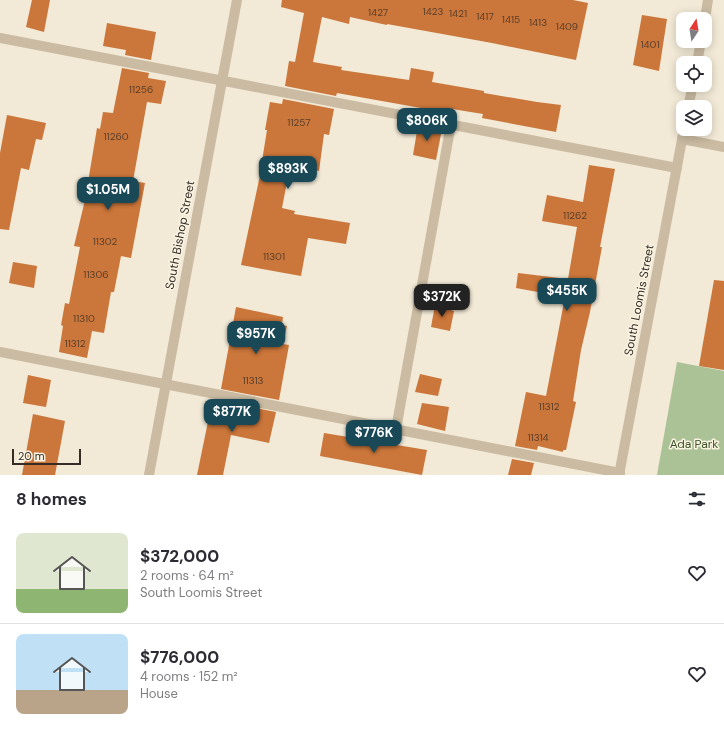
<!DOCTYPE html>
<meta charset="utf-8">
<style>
body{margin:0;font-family:"DM Sans",sans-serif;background:#f2f2f3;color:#2b2b33;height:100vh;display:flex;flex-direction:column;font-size:15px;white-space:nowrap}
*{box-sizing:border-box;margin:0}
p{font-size:13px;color:#7c7c81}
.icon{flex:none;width:22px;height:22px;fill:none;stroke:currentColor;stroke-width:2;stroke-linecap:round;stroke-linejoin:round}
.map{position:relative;height:475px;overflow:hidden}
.side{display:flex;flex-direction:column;background:#fff;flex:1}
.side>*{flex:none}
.needle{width:26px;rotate:12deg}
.buttons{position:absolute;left:676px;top:12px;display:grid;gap:8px}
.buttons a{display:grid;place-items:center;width:36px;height:36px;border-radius:8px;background:#fff;box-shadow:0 2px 10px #0003;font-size:20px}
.scale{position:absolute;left:12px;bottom:10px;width:69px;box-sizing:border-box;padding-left:4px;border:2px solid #342c25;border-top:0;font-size:11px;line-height:14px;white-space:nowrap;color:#342c25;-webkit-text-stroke:3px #faf3e2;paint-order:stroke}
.price{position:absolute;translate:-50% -34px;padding:0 9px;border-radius:8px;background:#194857;color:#fff;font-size:13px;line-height:26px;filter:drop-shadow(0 1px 2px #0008)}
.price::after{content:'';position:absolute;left:50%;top:24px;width:12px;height:9px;margin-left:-6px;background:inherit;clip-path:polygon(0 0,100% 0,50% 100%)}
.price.current{background:#222;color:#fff}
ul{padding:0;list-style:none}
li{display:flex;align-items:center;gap:12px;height:100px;padding:0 16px}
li+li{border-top:1px solid #e1e1e2}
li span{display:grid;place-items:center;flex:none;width:112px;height:80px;border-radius:8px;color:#555}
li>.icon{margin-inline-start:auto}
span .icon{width:48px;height:48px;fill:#fffc;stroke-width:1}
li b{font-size:17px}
h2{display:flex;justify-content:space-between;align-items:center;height:48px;padding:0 16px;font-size:17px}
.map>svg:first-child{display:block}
.green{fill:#abc196}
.building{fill:#cb763a}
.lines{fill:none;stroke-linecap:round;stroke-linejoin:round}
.minor{stroke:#cabba2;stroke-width:10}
.labels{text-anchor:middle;stroke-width:3;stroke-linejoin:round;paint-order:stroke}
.number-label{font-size:10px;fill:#5a3e2a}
.street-label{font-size:12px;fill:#342c25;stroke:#faf3e2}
.park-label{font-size:12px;fill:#3c5328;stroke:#faf3e2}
</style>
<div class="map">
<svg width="724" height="475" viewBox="0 0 724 475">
<rect width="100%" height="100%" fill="#f2e9d6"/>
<polygon class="green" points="677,362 724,371 724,475 657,475"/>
<g class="building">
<polygon points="32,0 50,0 44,32 26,27"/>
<polygon points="282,0 573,0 588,3 576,60 492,43 387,24 387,25 350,17 349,24 322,17 313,62 342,67 341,70 409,80 411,68 434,72 432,82 484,91 484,93 537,102 561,105 556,132 482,118 483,114 446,108 444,117 421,112 421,108 337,93 336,96 285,86 289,61 295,62 304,13 281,7"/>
<polygon points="642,15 667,19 659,71 633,65"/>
<polygon points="107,23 156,32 151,60 125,55 126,50 103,46"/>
<polygon points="122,68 149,73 148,78 166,81 161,104 147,102 133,181 145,183 131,258 121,256 114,292 111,292 104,333 92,331 87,358 59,352 63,326 61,325 65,303 69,304 80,247 74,246 85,200 97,128 100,129 103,112 113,113"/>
<polygon points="283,99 334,109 329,135 324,134 319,171 290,166 282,208 295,211 294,214 350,223 346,244 308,238 301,276 241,265 263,161 262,161 267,130 265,130 270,102 282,104"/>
<polygon points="7,115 46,123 42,140 36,139 29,170 21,168 9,230 0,229 0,153"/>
<polygon points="418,125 442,129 436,160 413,155"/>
<polygon points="589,165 615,169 600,247 602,247 590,312 581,350 573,401 576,402 566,450 563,450 563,452 538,446 537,450 515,446 526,392 546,396 565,297 516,288 518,273 568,279 577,227 542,221 547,195 583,202"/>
<polygon points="13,262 37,266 34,288 9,283"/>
<polygon points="714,280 724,281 724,370 699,366"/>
<polygon points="435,305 454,311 450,331 431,327"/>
<polygon points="236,307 283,317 282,325 287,326 283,344 289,345 279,400 221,389"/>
<polygon points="420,374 442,379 438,396 415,392"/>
<polygon points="28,375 51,380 46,407 23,403"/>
<polygon points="218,401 276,412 269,443 231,435 223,475 197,475 211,407 217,408"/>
<polygon points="422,403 449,407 445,431 417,424"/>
<polygon points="33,414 65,421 55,475 22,475"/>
<polygon points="324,433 427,450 422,475 320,456"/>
<polygon points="512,459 534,463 531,475 508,475"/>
</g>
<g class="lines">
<g class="minor">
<polyline points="705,19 708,0"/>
<polyline points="0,38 677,168"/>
<polyline points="697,63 701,41"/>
<polyline points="688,107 693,85"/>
<polyline points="682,139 724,147"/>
<polyline points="0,352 620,473"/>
<polyline points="396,429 451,124"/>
<polyline points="149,475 237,0"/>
<polyline points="619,475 684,129"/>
</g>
</g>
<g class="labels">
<g class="number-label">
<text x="433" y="15">1423</text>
<text x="378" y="16">1427</text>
<text x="458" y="17">1421</text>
<text x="485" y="20">1417</text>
<text x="511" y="23">1415</text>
<text x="538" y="26">1413</text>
<text x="567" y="30">1409</text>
<text x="650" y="48">1401</text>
<text x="141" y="93">11256</text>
<text x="299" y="126">11257</text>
<text x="116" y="140">11260</text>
<text x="575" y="219">11262</text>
<text x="105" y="245">11302</text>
<text x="274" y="260">11301</text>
<text x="96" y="278">11306</text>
<text x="84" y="322">11310</text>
<text x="75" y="347">11312</text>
<text x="253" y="384">11313</text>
<text x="549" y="410">11312</text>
<text x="538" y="441">11314</text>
</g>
<g class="street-label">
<text transform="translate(180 235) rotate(-79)" y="4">South Bishop Street</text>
<text transform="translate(639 300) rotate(-79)" y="4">South Loomis Street</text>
</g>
<g class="park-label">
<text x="694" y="448">Ada Park</text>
</g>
</g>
</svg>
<div class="buttons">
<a><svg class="needle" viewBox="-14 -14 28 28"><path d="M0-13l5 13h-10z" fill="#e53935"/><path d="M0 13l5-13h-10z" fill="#7c7c81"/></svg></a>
<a><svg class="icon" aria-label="locate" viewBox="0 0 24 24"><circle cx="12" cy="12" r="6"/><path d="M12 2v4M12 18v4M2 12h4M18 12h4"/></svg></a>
<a><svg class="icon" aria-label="layers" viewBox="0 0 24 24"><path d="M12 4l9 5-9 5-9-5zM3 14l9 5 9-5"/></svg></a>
</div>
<div class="scale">20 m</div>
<b class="price" style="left:427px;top:142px">$806K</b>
<b class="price" style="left:288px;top:190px">$893K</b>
<b class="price" style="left:108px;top:211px">$1.05M</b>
<b class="price" style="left:567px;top:312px">$455K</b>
<b class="price current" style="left:442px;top:318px">$372K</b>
<b class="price" style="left:256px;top:355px">$957K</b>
<b class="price" style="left:232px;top:433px">$877K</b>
<b class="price" style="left:374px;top:454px">$776K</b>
</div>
<section class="side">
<h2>8 homes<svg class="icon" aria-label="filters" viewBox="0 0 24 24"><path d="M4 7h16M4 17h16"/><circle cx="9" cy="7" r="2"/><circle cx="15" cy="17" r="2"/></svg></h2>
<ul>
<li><span style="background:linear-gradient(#dfe7d0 70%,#8fb573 0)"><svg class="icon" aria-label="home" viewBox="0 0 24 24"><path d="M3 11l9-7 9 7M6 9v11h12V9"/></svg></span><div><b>$372,000</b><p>2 rooms · 64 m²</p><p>South Loomis Street</p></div><svg class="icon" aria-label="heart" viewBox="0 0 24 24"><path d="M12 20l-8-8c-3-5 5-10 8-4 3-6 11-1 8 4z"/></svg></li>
<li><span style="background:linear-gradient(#bfe0f5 70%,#b9a48a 0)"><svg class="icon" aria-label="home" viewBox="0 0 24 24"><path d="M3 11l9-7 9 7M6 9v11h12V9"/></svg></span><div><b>$776,000</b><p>4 rooms · 152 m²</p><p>House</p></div><svg class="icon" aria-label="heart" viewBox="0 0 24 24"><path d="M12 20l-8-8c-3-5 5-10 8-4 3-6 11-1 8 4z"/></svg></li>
</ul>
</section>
